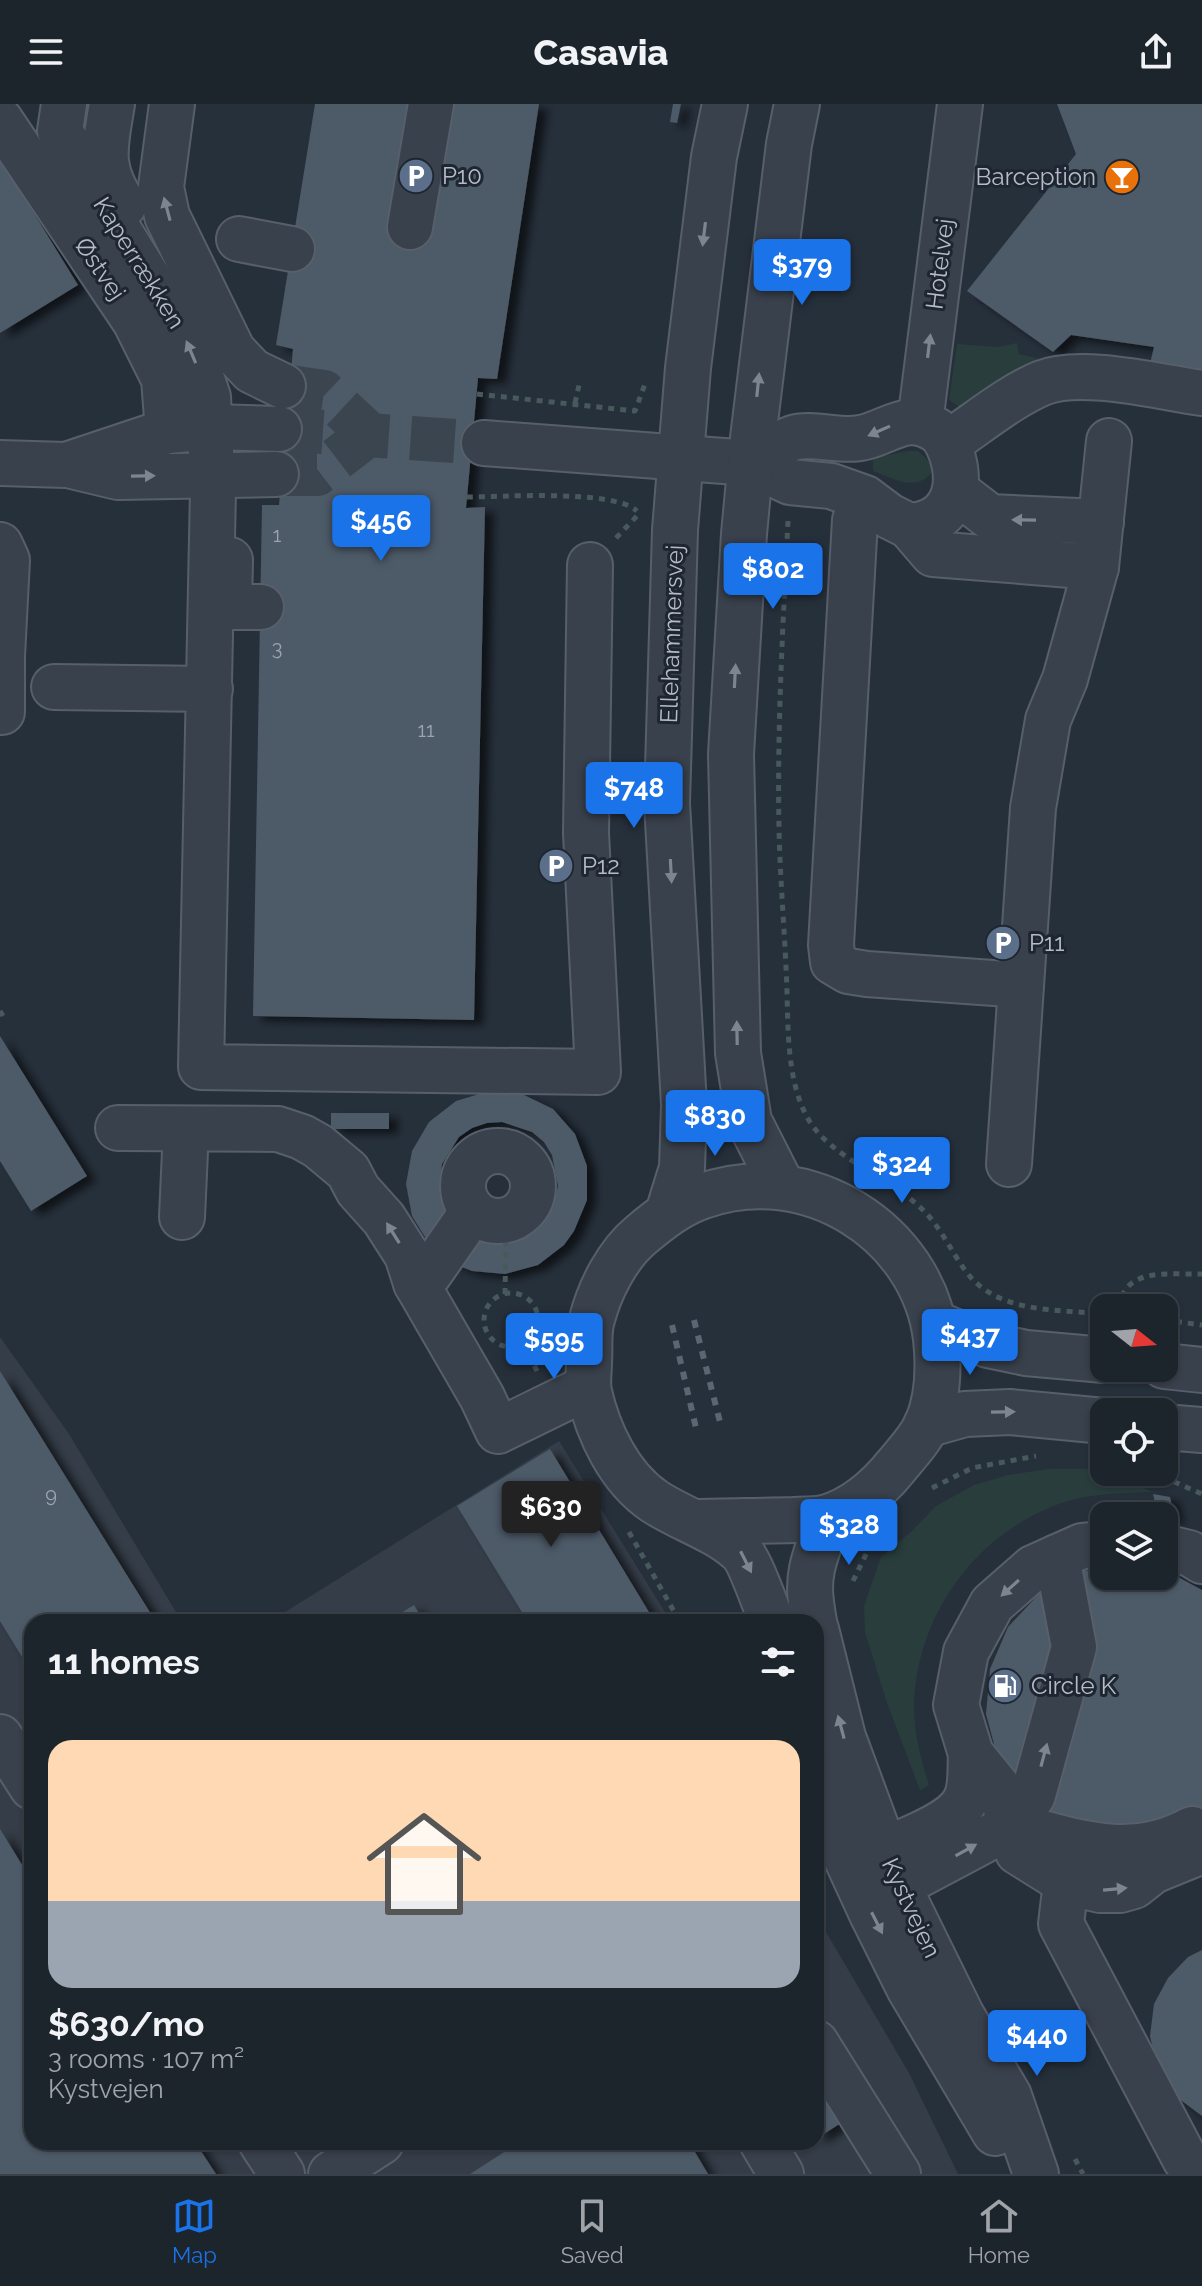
<!DOCTYPE html>
<meta charset="utf-8">
<style>
body{margin:0;font-family:Raleway,sans-serif;background:#252c34;color:#f1f3f6;height:100vh;display:flex;flex-direction:column;font-size:30px;white-space:nowrap}
*{box-sizing:border-box;margin:0}
p{font-size:26px;color:#a0a4a9}
.icon{flex:none;width:44px;height:44px;fill:none;stroke:currentColor;stroke-width:2;stroke-linecap:round;stroke-linejoin:round}
.map{position:relative;flex:1;overflow:hidden}
.drawer{position:absolute;left:24px;top:1510px;width:800px;height:536px;display:flex;flex-direction:column;background:#1c242c;border-radius:24px;box-shadow:0 2px 6px #0004,0 0 0 2px #3a4148}
.drawer>*{flex:none}
.needle{width:52px;rotate:107deg}
.buttons{position:absolute;left:1090px;top:1190px;display:grid;gap:16px}
.buttons a{display:grid;place-items:center;width:88px;height:88px;border-radius:16px;background:#1c242c;box-shadow:0 2px 6px #0004,0 0 0 2px #3a4148;font-size:40px}
.price{position:absolute;translate:-50% -68px;padding:0 18px;border-radius:8px;background:#1a73e8;color:#fff;font-size:26px;line-height:52px;filter:drop-shadow(0 2px 4px #0008)}
.price::after{content:'';position:absolute;left:50%;top:48px;width:24px;height:18px;margin-left:-12px;background:inherit;clip-path:polygon(0 0,100% 0,50% 100%)}
.price.selected{background:#222;color:#fff}
ul{padding:0;list-style:none}
li{display:grid;align-content:center;gap:16px;height:424px;padding:0 24px}
li+li{border-top:2px solid #3a4148}
li span{display:grid;place-items:center;height:248px;border-radius:24px;color:#555}
li>.icon{margin-inline-start:auto}
span .icon{width:144px;height:144px;fill:#fffc;stroke-width:1}
li b{font-size:34px}
h2{display:flex;justify-content:space-between;align-items:center;height:96px;padding:0 24px;font-size:34px}
header{display:flex;justify-content:space-between;align-items:center;height:104px;padding:0 24px;background:#1c242c;font-size:36px;font-weight:800}
.dock{display:flex;justify-content:space-around;align-items:center;height:112px;border-top:2px solid #3a4148;background:#1c242c;font-size:22px;color:#a0a4a9}
.dock a{display:grid;justify-items:center;gap:4px}
.dock .selected{color:#1a73e8}
.map>svg:first-child{display:block}
.airport{fill:#343d48}
.green{fill:#293d3d}
.building{fill:#4e5a67;fill-rule:evenodd;filter:url(#shadow)}
.lines{fill:none;stroke-linecap:round;stroke-linejoin:round}
.minor-tunnel{stroke:#3b4550;stroke-width:44;stroke-dasharray:44 22;stroke-linecap:butt}
.minor-casing{stroke:#575f6a;stroke-width:48}
.path{stroke:#48595c;stroke-width:5;stroke-dasharray:6 6;stroke-linecap:butt}
.minor{stroke:#39414c;stroke-width:44}
.rail{stroke:#5c6672;stroke-width:6;stroke-dasharray:8 8;stroke-linecap:butt}
.oneway{fill:#7d8590}
.labels{text-anchor:middle;stroke-width:6;stroke-linejoin:round;paint-order:stroke}
.number-label{font-size:20px;fill:#9ba4af}
.poi-label{font-size:24px;fill:#b5bcc7;stroke:#1e2631;text-anchor:start}
.street-label{font-size:24px;fill:#b5bcc7;stroke:#1e2631}
</style>
<header><svg class="icon" aria-label="menu" viewBox="0 0 24 24"><path d="M4 6h16M4 12h16M4 18h16"/></svg>Casavia<svg class="icon" aria-label="share" viewBox="0 0 24 24"><path d="M12 15V3M7 8l5-5 5 5M5 13v7h14v-7"/></svg></header>
<div class="map">
<svg width="1202" height="2070" viewBox="0 0 1202 2070">
<defs>
<filter id="shadow"><feDropShadow dx="9" dy="5" stdDeviation="4" flood-color="#0009"/></filter>
</defs>
<rect width="100%" height="100%" fill="#26303b"/>
<g class="airport">
<polygon points="0,1233 69,1330 182,1518 32,1518 32,2038 816,2038 816,1811 909,1969 958,2070 0,2070"/>
<polygon points="559,1337 671,1518 269,1518"/>
</g>
<g class="green">
<polygon points="1017,239 1019,250 1044,256 966,307 949,296 957,240 998,243"/>
<path d="M908 347H918L931 359 932 368C916 389 893 374 873 367V354Z"/>
<path d="M1049 1365H1095L1153 1388C1124 1389 1096 1389 1068 1397 978 1425 916 1510 914 1603 914 1630 921 1656 929 1681L920 1686 886 1596 865 1528 864 1502 881 1453 912 1427 936 1402 974 1381 1008 1371Z"/>
</g>
<g class="building">
<polygon points="315,0 539,0 497,275 478,274 466,404 485,403 474,916 253,912 262,401 279,401 293,245 276,241"/>
<polygon points="673,0 681,0 677,19 670,18"/>
<polygon points="1057,0 1202,0 1202,276 1148,268 1154,243 1071,231 1053,248 967,187 1076,50"/>
<polygon points="0,54 78,181 0,229"/>
<polygon points="0,932 87,1072 31,1107 0,1057"/>
<path d="M489 987 522 990 553 1005 575 1030 587 1062V1096L574 1127 564 1141 538 1161 505 1170 472 1167 457 1161 430 1141 412 1112 406 1080 412 1047 429 1018 456 997ZM502 1018 532 1028 544 1038 552 1051 558 1082 554 1097 539 1120 515 1134 488 1135 474 1131 452 1114 445 1102 440 1075 442 1060 459 1033 472 1024 487 1019Z"/>
<rect x="331" y="1009" width="58" height="16"/>
<polygon points="0,1267 156,1518 32,1518 32,1569 0,1517"/>
<polygon points="550,1345 655,1518 528,1518 457,1402"/>
<polygon points="1153,1390 1170,1393 1175,1416 1158,1412"/>
<polygon points="1104,1464 1104,1472 1164,1472 1164,1467 1169,1468 1202,1486 1202,1711 1101,1735 1059,1721 998,1655 986,1610 990,1565 1008,1523 1039,1490 1079,1468"/>
<polygon points="414,1501 424,1518 386,1518"/>
<polygon points="0,1725 32,1777 32,2038 195,2038 216,2070 0,2070"/>
<polygon points="1202,1846 1202,2012 1174,1991 1157,1963 1150,1932 1154,1900 1168,1874 1188,1853"/>
<polygon points="816,1979 841,2019 816,2035"/>
<polygon points="520,2038 689,2038 708,2070 470,2070"/>
</g>
<g class="lines">
<g class="minor-tunnel">
<polyline points="283,282 324,288 369,330"/>
<polyline points="279,325 484,339"/>
<polyline points="276,370 317,370 369,330"/>
</g>
<defs>
<g id="minor">
<polyline points="64,0 60,27 103,101 191,243 208,293 213,386 201,963 598,968 586,729 590,461"/>
<path d="M112 0C105 43 98 63 124 101"/>
<polyline points="172,0 161,83 167,112 233,247 252,267 283,282"/>
<polyline points="0,16 135,217 164,275 168,327"/>
<polyline points="410,123 431,0"/>
<polyline points="239,135 292,145"/>
<polyline points="920,319 960,0"/>
<polyline points="484,339 750,359 790,378 831,382 865,394 889,412 909,422 933,450 1096,463"/>
<path d="M948 339C978 319 1009 293 1042 279 1081 263 1160 283 1202 289"/>
<polyline points="0,359 66,361 168,327 211,323 279,325"/>
<path d="M750 359C764 351 778 339 793 334 811 328 841 338 860 334 887 330 906 306 936 326 945 332 949 342 952 351 963 387 950 420 909 422"/>
<polyline points="72,362 118,373 276,370"/>
<polyline points="956,387 990,413 1101,418"/>
<polyline points="855,416 831,841 833,858 848,867 867,870 1021,881"/>
<polyline points="0,441 7,456 2,552 2,608"/>
<polyline points="230,456 229,503 261,503"/>
<polyline points="54,583 210,585"/>
<polyline points="118,1024 278,1025 302,1033 318,1042 348,1067 358,1086 384,1115 407,1151 416,1179 482,1293 498,1327 588,1283"/>
<circle cx="498" cy="1082" r="35"/>
<polyline points="1009,1060 1033,704 1048,616 1065,575 1096,463 1109,337"/>
<polyline points="782,1082 749,1017 738,949 731,650 744,430 753,334 789,40 797,0"/>
<polyline points="668,1109 682,1064 684,1001 667,699 675,426 688,264 714,53 725,0"/>
<polyline points="182,1113 185,1047"/>
<polyline points="416,1179 429,1170 473,1107"/>
<polyline points="934,1219 988,1241 1026,1249 1104,1256"/>
<polyline points="1164,1262 1202,1266"/>
<polyline points="926,1321 965,1310 1010,1308 1104,1317"/>
<polyline points="1164,1323 1202,1326"/>
<path d="M696 1418C729 1417 762 1417 794 1416 804 1415 816 1416 825 1414 856 1405 879 1384 898 1360 908 1348 921 1334 927 1320 938 1294 939 1263 936 1235 923 1127 806 1055 703 1092 679 1100 660 1115 641 1131 617 1151 600 1185 592 1215 588 1228 590 1244 589 1258 589 1268 587 1278 589 1288 598 1328 619 1373 654 1397 681 1415 714 1424 739 1446 749 1454 766 1503 772 1518"/>
<polyline points="1104,1440 1082,1442 1033,1464 992,1500 966,1548 956,1601 971,1650 1001,1687 1018,1748 1066,1778 1100,1786 1120,1786 1134,1782 1153,1767 1202,1747"/>
<polyline points="1164,1443 1189,1449 1202,1457"/>
<path d="M814 1518C811 1500 808 1484 812 1465 816 1445 823 1437 824 1414"/>
<polyline points="816,1525 843,1633 898,1782 962,1912 1009,1992 1036,2070"/>
<polyline points="0,1633 32,1683"/>
<polyline points="816,1667 832,1723 872,1810 909,1884 995,2029"/>
<path d="M1013 1721C1074 1737 1131 1759 1192 1725"/>
<path d="M884 1746C908 1735 955 1720 966 1695 972 1681 970 1665 971 1650"/>
<polyline points="874,1773 898,1782 1013,1721 1033,1691 1074,1543 1057,1453"/>
<polyline points="1066,1778 1061,1820 1185,2055 1202,2067"/>
<polyline points="816,1939 898,2070"/>
<polyline points="261,2038 282,2070"/>
<polyline points="762,2038 781,2070"/>
<polyline points="331,2070 381,2038"/>
</g>
</defs>
<use href="#minor" class="minor-casing"/>
<g class="path">
<polyline points="477,290 635,307 645,280"/>
<polyline points="575,299 580,277"/>
<path d="M467 393C503 393 613 385 637 407"/>
<path d="M788 417C783 519 777 623 779 725 780 772 784 818 786 864 789 912 784 970 807 1013 829 1054 891 1073 924 1107 941 1124 951 1147 965 1166 996 1210 1056 1205 1104 1210"/>
<polyline points="616,434 637,412"/>
<polyline points="0,907 3,912"/>
<circle cx="511" cy="1216" r="27"/>
<polyline points="505,1190 506,1130"/>
<path d="M1119 1204C1124 1162 1169 1171 1202 1170"/>
<polyline points="1164,1216 1202,1221"/>
<polyline points="524,1240 537,1267"/>
<polyline points="1152,1368 1202,1390"/>
<polyline points="932,1384 972,1364 1036,1352"/>
<polyline points="629,1428 680,1518"/>
<polyline points="853,1477 870,1442 878,1435"/>
<polyline points="1075,2055 1083,2070"/>
</g>
<use href="#minor" class="minor"/>
<g class="rail">
<polyline points="694,1216 720,1318"/>
<polyline points="672,1221 696,1324"/>
</g>
</g>
<defs><path id="oneway-solid" d="M-6-.8H1V-3.2L6.5 0L1 3.2V.8H-6Z" transform="scale(2)"/></defs>
<g class="oneway">
<use href="#oneway-solid" transform="translate(167 105) rotate(-105)"/>
<use href="#oneway-solid" transform="translate(704 130) rotate(97)"/>
<use href="#oneway-solid" transform="translate(929 242) rotate(-83)"/>
<use href="#oneway-solid" transform="translate(191 248) rotate(-113)"/>
<use href="#oneway-solid" transform="translate(758 281) rotate(-84)"/>
<use href="#oneway-solid" transform="translate(879 327) rotate(156)"/>
<use href="#oneway-solid" transform="translate(143 372) rotate(-1)"/>
<use href="#oneway-solid" transform="translate(1024 416) rotate(-179)"/>
<use href="#oneway-solid" transform="translate(735 572) rotate(-87)"/>
<use href="#oneway-solid" transform="translate(671 767) rotate(87)"/>
<use href="#oneway-solid" transform="translate(737 929) rotate(-91)"/>
<use href="#oneway-solid" transform="translate(393 1129) rotate(-122)"/>
<use href="#oneway-solid" transform="translate(1003 1308) rotate(-1)"/>
<use href="#oneway-solid" transform="translate(746 1458) rotate(63)"/>
<use href="#oneway-solid" transform="translate(1010 1484) rotate(138)"/>
<use href="#oneway-solid" transform="translate(841 1623) rotate(-105)"/>
<use href="#oneway-solid" transform="translate(1044 1651) rotate(-75)"/>
<use href="#oneway-solid" transform="translate(966 1746) rotate(-29)"/>
<use href="#oneway-solid" transform="translate(1115 1785) rotate(-5)"/>
<use href="#oneway-solid" transform="translate(877 1819) rotate(63)"/>
</g>
<defs>
<symbol id="parking-disc" viewBox="-11 -11 22 22"><circle r="9.5" fill="#5c6f8a" stroke="#1e2631"/><path d="M-3.5-5.5H1a3.5 3.5 0 0 1 0 7H-1V5.5H-3.5ZM-1-3.4V-.6H.8a1.4 1.4 0 0 0 0-2.8Z" fill="#fff"/></symbol>
<symbol id="bar-disc" viewBox="-11 -11 22 22"><circle r="9.5" fill="#e8710a" stroke="#1e2631"/><path d="M-6-5H6L.8 .8V4.5H3.5V6h-7V4.5H-.8V.8Z" fill="#fff"/></symbol>
<symbol id="fuel-disc" viewBox="-11 -11 22 22"><circle r="9.5" fill="#5c6f8a" stroke="#1e2631"/><path d="M-5.5-6h7V0h2V4h1.3V-2.5L3-4.5l.8-.8L6-3V5H2.5V1h-1V6h-7ZM-4.2-4.7v3.2H.2V-4.7Z" fill="#fff"/></symbol>
</defs>
<g fill-rule="evenodd">
<use href="#parking-disc" x="396" y="52" width="40" height="40"/>
<use href="#bar-disc" x="1102" y="53" width="40" height="40"/>
<use href="#parking-disc" x="536" y="742" width="40" height="40"/>
<use href="#parking-disc" x="983" y="819" width="40" height="40"/>
<use href="#fuel-disc" x="985" y="1562" width="40" height="40"/>
</g>
<g class="labels">
<g class="number-label">
<text x="277" y="438">1</text>
<text x="277" y="551">3</text>
<text x="426" y="633">11</text>
<text x="51" y="1398">9</text>
</g>
<g class="poi-label">
<text x="442" y="80">P10</text>
<text x="1096" y="81" text-anchor="end">Barception</text>
<text x="582" y="770">P12</text>
<text x="1029" y="847">P11</text>
<text x="1031" y="1590">Circle K</text>
</g>
<g class="street-label">
<text transform="translate(139 159) rotate(58)" y="8">Kaperrækken</text>
<text transform="translate(940 160) rotate(-83)" y="8">Hotelvej</text>
<text transform="translate(100 165) rotate(56)" y="8">Østvej</text>
<text transform="translate(672 530) rotate(-88)" y="8">Ellehammersvej</text>
<text transform="translate(911 1804) rotate(65)" y="8">Kystvejen</text>
</g>
</g>
</svg>
<div class="buttons">
<a><svg class="needle" viewBox="-14 -14 28 28"><path d="M0-13l5 13h-10z" fill="#e53935"/><path d="M0 13l5-13h-10z" fill="#a0a4a9"/></svg></a>
<a><svg class="icon" aria-label="locate" viewBox="0 0 24 24"><circle cx="12" cy="12" r="6"/><path d="M12 2v4M12 18v4M2 12h4M18 12h4"/></svg></a>
<a><svg class="icon" aria-label="layers" viewBox="0 0 24 24"><path d="M12 4l9 5-9 5-9-5zM3 14l9 5 9-5"/></svg></a>
</div>
<b class="price" style="left:802px;top:203px">$379</b>
<b class="price" style="left:381px;top:459px">$456</b>
<b class="price" style="left:773px;top:507px">$802</b>
<b class="price" style="left:634px;top:726px">$748</b>
<b class="price" style="left:715px;top:1054px">$830</b>
<b class="price" style="left:902px;top:1101px">$324</b>
<b class="price" style="left:970px;top:1273px">$437</b>
<b class="price" style="left:554px;top:1277px">$595</b>
<b class="price selected" style="left:551px;top:1445px">$630</b>
<b class="price" style="left:849px;top:1463px">$328</b>
<b class="price" style="left:1037px;top:1974px">$440</b>
<section class="drawer">
<h2>11 homes<svg class="icon" aria-label="filters" viewBox="0 0 24 24"><path d="M4 7h16M4 17h16"/><circle cx="9" cy="7" r="2"/><circle cx="15" cy="17" r="2"/></svg></h2>
<ul>
<li><span style="background:linear-gradient(#ffd9b3 65%,#9aa5b1 0)"><svg class="icon" aria-label="home" viewBox="0 0 24 24"><path d="M3 11l9-7 9 7M6 9v11h12V9"/></svg></span><div><b>$630/mo</b><p>3 rooms · 107 m²</p><p>Kystvejen</p></div></li>
</ul>
</section>
</div>
<nav class="dock">
<a class="selected"><svg class="icon" aria-label="map" viewBox="0 0 24 24"><path d="M3 6l6-2 6 2 6-2v14l-6 2-6-2-6 2zM9 4v14M15 6v14"/></svg>Map</a>
<a><svg class="icon" aria-label="saved" viewBox="0 0 24 24"><path d="M7 4h10v16l-5-4-5 4z"/></svg>Saved</a>
<a><svg class="icon" aria-label="home" viewBox="0 0 24 24"><path d="M3 11l9-7 9 7M6 9v11h12V9"/></svg>Home</a>
</nav>
